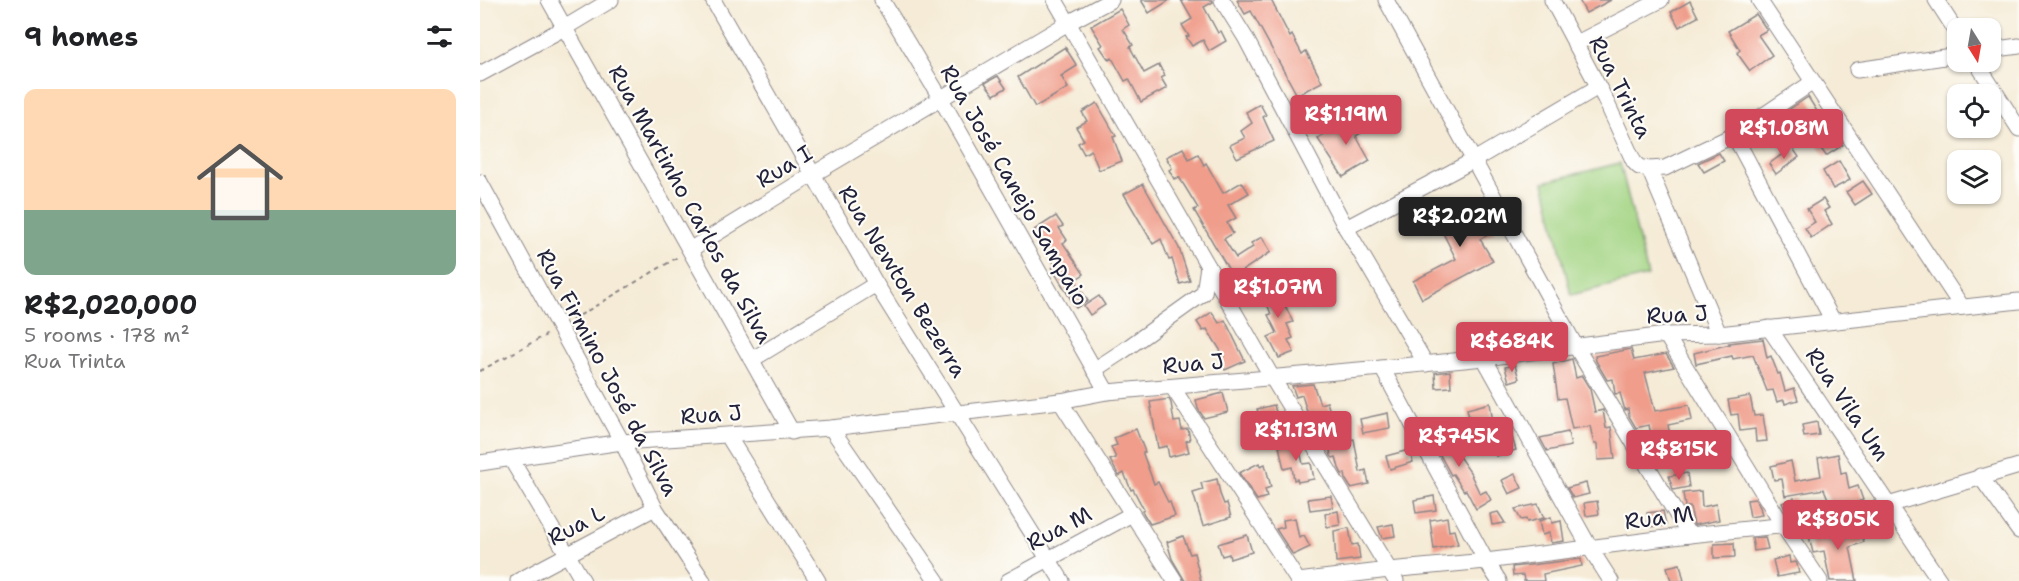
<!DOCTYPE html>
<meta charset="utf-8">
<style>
body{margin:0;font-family:"Shantell Sans",sans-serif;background:#f2f2f2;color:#202124;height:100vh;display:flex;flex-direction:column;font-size:22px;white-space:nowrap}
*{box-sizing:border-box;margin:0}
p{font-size:20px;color:#757577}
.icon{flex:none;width:33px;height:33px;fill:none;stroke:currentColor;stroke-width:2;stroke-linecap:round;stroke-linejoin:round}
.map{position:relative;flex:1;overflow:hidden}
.details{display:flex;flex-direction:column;background:#fff;width:480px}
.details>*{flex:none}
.needle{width:39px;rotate:169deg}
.tools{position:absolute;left:1467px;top:18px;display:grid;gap:12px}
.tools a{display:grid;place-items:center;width:54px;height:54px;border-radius:12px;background:#fff;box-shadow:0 2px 4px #0004;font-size:30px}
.price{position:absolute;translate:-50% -51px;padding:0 14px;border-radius:6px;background:#d1495b;color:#fff;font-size:20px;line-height:39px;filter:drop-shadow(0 2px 3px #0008)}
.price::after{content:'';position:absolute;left:50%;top:36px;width:18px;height:14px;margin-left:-9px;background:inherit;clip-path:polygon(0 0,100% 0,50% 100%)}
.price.active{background:#222;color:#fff}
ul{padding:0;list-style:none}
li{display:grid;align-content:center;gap:12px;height:318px;padding:0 24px}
li span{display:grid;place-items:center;height:186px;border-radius:12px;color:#555}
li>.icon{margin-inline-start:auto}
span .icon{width:108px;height:108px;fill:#fffc;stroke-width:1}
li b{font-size:26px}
h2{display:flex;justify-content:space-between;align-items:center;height:72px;padding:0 24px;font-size:26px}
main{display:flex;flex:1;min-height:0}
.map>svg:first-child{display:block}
.green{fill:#a3d483;stroke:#627b5f;stroke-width:1.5}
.building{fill:#f09d8b}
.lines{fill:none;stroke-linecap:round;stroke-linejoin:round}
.street-casing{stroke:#8c8688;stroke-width:17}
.path{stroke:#8c8688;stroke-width:2;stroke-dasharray:4.5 4.5;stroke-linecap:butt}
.street{stroke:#fff;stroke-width:15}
.labels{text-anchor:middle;stroke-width:4.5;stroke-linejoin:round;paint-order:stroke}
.street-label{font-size:22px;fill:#22223b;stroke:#fdfcf7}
</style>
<main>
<section class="details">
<h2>9 homes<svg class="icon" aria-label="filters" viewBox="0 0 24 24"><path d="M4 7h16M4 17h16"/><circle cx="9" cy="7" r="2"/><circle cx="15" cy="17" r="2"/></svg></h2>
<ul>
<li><span style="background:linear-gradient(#ffd9b3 65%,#7fa58c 0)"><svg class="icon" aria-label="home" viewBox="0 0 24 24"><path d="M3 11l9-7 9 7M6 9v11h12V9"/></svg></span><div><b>R$2,020,000</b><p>5 rooms · 178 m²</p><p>Rua Trinta</p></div></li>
</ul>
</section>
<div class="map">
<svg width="1539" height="581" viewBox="0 0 1539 581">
<rect width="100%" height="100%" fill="#fdfcf7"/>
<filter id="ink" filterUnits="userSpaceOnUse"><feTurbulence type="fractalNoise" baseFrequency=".0167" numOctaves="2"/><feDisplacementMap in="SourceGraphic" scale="12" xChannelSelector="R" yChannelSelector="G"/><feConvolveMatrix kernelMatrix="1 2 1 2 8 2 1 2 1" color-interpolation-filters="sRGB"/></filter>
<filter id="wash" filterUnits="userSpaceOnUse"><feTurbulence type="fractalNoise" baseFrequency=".008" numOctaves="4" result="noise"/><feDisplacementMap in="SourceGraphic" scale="24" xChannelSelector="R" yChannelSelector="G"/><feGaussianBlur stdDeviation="1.35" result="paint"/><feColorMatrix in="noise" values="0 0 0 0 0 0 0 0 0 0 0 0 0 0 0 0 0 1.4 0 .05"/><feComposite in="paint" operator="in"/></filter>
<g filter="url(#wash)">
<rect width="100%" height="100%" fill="#f5ebd6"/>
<polygon class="green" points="1140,163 1168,276 1091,295 1064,182"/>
<g id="blocks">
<g class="building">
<polygon points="661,0 690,0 669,13"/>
<polygon points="701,0 732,0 733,2 724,7 738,33 741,31 746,41 729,51 723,40 712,46 706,37 709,36 702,25 712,19"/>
<polygon points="757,0 791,0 810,37 812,35 822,54 826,51 842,82 817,95 771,11 765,14"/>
<polygon points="1099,0 1131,0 1106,13"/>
<polygon points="1210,1 1218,17 1199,27 1191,12"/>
<polygon points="640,9 649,25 643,29 653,45 650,47 664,73 679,65 685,76 681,78 687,88 661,102 649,79 645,81 632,58 629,60 620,47 623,45 611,26"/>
<polygon points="1276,14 1287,30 1278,35 1292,55 1270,71 1257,53 1260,50 1248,31"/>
<polygon points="585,47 597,66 581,76 588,88 555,107 538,77"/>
<polygon points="518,76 526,88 514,95 505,83"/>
<polygon points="1328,97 1340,116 1335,119 1348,142 1357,136 1363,145 1346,156 1334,138 1323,145 1304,113"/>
<polygon points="617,103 636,136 633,137 642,161 619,170 611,150 604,154 598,143 604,140 596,127 607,121 602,112"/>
<polygon points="780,104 786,115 783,117 794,141 757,158 750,145 765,138 761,131 772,123 766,112"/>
<polygon points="877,113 887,129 876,136 890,161 863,177 838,139"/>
<polygon points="1312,147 1319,157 1296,174 1289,164"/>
<polygon points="703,148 709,159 718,154 724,165 726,163 743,193 762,182 769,193 748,205 756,218 747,223 753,233 744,239 756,258 773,247 771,243 782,237 791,252 753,277 714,210 718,208 699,177 694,179 689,170 692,168 686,157"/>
<polygon points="1239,153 1244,161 1224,172 1218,163"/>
<polygon points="1359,161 1370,180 1353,189 1343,171"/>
<polygon points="1383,181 1392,194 1375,205 1366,192"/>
<polygon points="663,184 699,248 710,281 700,284 692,259 689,260 681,239 673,244 644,194"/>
<polygon points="998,199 1015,231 1000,239 1013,261 942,299 933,281 976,259 957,221"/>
<polygon points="1343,199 1349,208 1344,211 1352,224 1331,238 1325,228 1335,222 1327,209"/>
<polygon points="576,216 583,226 579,228 587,240 583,243 604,274 595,280 608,301 596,308 572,268 576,266 554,230"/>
<polygon points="796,280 804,298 802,299 813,322 807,324 813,338 808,340 814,352 799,358 788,337 797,333 788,315 791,314 780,287"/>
<polygon points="619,296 625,305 610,315 604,306"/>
<polygon points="732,312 739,323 745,320 765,361 745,370 740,358 744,356 727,329 723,331 717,322"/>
<polygon points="1283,339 1287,358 1291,356 1298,374 1300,373 1305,391 1314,388 1318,400 1305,404 1304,400 1297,402 1293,390 1287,391 1273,355 1253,359 1252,356 1216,364 1214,353 1250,344 1249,343"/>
<polygon points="1151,349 1154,360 1186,354 1194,367 1165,373 1175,411 1209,405 1212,420 1188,425 1193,454 1175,457 1169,425 1156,428 1149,416 1148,409 1145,410 1144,407 1140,393 1135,394 1133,379 1127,380 1116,361 1115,356"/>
<polygon points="1092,359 1096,378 1102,376 1110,389 1115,412 1123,410 1126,428 1131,427 1135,459 1118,460 1117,444 1114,444 1110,426 1092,429 1085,398 1078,399 1073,364"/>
<polygon points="1035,365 1039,379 1029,382 1025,367"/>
<polygon points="970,371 971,387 956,388 955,373"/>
<polygon points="833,384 840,404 847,402 854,424 858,424 862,441 874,439 880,472 886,470 889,484 871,488 866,480 865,473 862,474 859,468 856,457 853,458 851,456 848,439 841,439 837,419 830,422 822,395 816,397 812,386"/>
<polygon points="743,393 748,412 724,418 718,409 716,400"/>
<polygon points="1270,396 1274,416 1283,415 1287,441 1276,442 1275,429 1260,431 1258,414 1251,415 1248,400"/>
<polygon points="689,399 691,403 694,422 700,421 702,430 708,429 710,440 706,441 709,452 689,457 687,446 678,448 670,402"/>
<polygon points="1010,403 1012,416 1021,440 1032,437 1036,450 1016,456 1009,435 999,439 995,429 992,430 987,409"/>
<polygon points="794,405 798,419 781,423 777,409"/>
<polygon points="908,413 910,428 883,433 880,419"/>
<polygon points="1337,422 1339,435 1324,437 1322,425"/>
<polygon points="973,428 980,439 971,445 992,475 991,475 1000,494 1006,491 1011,500 996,509 986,490 984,491 973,474 971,475 953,442"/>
<polygon points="656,429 665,452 663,452 663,454 674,484 678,482 688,502 690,502 695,516 670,524 663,513 662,511 664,510 653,489 651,490 644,473 639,476 630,460 636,458 631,447 637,445 634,438"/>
<polygon points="1088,432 1091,446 1067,451 1060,438"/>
<polygon points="1222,436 1225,450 1215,452 1212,438"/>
<polygon points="818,442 823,464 831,463 834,479 818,482 817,479 814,480 812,467 804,469 799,446"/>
<polygon points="929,450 933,462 910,469 906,456"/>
<polygon points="1358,454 1361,473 1366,472 1369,489 1378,486 1383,500 1353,511 1344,489 1305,496 1302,479 1294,480 1291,466 1311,461 1315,481 1341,476 1338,458"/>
<polygon points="779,463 780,466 785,464 791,487 785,489 787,497 777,500 759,473"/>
<polygon points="1207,473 1209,487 1193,490 1189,476"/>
<polygon points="1035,474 1042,488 1029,494 1022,480"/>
<polygon points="737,479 740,494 744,504 747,503 751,517 723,526 713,493 723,490 721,483"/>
<polygon points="1106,483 1109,494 1093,498 1087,488"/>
<polygon points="1221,491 1222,507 1236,504 1239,520 1214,525 1210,507 1205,507 1203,493"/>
<polygon points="851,496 853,507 830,510 828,499"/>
<polygon points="954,496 956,510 936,513 934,500"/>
<polygon points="1314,498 1320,513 1308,515 1302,503"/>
<polygon points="1275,499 1280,507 1282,515 1270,517 1267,500"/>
<polygon points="1117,501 1119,514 1106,516 1104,503"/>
<polygon points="1058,504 1064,518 1047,522 1046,519 1041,520 1035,509"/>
<polygon points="858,511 860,525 847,527 845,514"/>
<polygon points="1183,511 1186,525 1169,527 1167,513"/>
<polygon points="1018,512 1025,523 1012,525 1010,514"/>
<polygon points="967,517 969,531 974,530 978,544 954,549 950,520"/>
<polygon points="1071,517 1072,523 1081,521 1084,541 1071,543 1069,533 1062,535 1059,521"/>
<polygon points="815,518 819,538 824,536 830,547 813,555 796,529 804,527 803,520"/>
<polygon points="913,524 915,536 902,538 898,527"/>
<polygon points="1378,524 1384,542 1370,547 1377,581 1350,581 1344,551 1333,553 1329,536"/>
<polygon points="869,528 872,545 878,544 880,559 856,562 854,531"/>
<polygon points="767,535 772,552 750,559 749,554 742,556 738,544"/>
<polygon points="703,536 710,554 714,553 721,581 705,581 692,559 687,542"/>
<polygon points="1285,537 1288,549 1274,551 1272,538"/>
<polygon points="1254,543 1255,557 1234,558 1234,544"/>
<polygon points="1309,556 1310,563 1316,562 1317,564 1319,573 1297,577 1293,560"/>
<polygon points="1101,559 1102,566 1063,574 1064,581 1044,581 1043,575 1033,576 1032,567"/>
<polygon points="1200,564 1204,581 1191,581 1187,567"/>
</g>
</g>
</g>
<g filter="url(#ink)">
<use href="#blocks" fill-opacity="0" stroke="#8c8688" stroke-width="1.5"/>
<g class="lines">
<defs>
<g id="street">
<polyline points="69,0 312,432"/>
<polyline points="233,0 396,284 582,581"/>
<polyline points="402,0 461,99 627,392"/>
<polyline points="575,0 793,379 916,581"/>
<polyline points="742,0 765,37 866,228 946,364"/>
<polyline points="906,0 1096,347 1209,535"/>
<polyline points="1072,0 1125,99 1154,162 1159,167 1169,169 1185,168 1254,135 1333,82"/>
<polyline points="1279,0 1482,307"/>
<polyline points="1456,0 1478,34"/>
<polyline points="1095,44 1181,0"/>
<polyline points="1510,50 1539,46"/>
<polyline points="1496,62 1539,129"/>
<polyline points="1377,70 1478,55"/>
<polyline points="0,74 86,27 131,0"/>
<polyline points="1254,135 1353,321"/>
<polyline points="1169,169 1239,334"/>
<polyline points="0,182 142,442 175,508 223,581"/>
<polyline points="866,228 994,160 1118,87"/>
<polyline points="211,249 332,175 588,23 631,0"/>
<polyline points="1289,328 1460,581"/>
<polyline points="1186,335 1304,527 1340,581"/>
<polyline points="1004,358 1110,548 1131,581"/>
<polyline points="273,359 396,284"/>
<polyline points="902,368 1006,561 1019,581"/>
<polyline points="614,370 643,351 724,293 728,266"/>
<polyline points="693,388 818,581"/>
<polyline points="580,401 695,581"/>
<polyline points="351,428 457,581"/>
<polyline points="248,436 338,581"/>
<polyline points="31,459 103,581"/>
<polyline points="0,463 142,442 351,428 580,401 627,392 902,368 1004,358 1186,335 1239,334 1539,301"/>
<polyline points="1500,476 1539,531"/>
<polyline points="38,581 175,508"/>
<polyline points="528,581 652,514"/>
<polyline points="818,581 909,570 1006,561 1209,535 1358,520 1539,466"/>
</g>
</defs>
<use href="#street" class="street-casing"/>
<g class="path">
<polyline points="92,320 198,257"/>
<polyline points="0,371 66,335"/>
</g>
<use href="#street" class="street"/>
</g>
</g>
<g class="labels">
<g class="street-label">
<text transform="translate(1141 87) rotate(63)" y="8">Rua Trinta</text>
<text transform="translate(304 166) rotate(-31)" y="8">Rua I</text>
<text transform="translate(535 185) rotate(60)" y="8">Rua José Canejo Sampaio</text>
<text transform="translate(211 204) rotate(61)" y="8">Rua Martinho Carlos da Silva</text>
<text transform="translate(423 281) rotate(58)" y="8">Rua Newton Bezerra</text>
<text transform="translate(1197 314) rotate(-3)" y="8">Rua J</text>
<text transform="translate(713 363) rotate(-5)" y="8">Rua J</text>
<text transform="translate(128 372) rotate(62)" y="8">Rua Firmino José da Silva</text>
<text transform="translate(1368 404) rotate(56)" y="8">Rua Vila Um</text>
<text transform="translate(231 414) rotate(-4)" y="8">Rua J</text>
<text transform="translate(1179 517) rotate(-7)" y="8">Rua M</text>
<text transform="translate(96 525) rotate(-28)" y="8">Rua L</text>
<text transform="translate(579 528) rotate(-28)" y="8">Rua M</text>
</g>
</g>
</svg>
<div class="tools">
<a><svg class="needle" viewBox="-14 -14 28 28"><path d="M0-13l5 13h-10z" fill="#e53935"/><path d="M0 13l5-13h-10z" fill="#757577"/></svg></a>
<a><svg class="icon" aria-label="locate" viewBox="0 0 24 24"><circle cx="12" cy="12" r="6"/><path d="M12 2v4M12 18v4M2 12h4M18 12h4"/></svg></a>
<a><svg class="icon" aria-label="layers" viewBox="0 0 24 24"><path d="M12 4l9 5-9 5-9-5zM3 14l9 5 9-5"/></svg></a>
</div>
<b class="price" style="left:866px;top:146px">R$1.19M</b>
<b class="price" style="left:1304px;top:160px">R$1.08M</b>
<b class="price active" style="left:980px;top:248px">R$2.02M</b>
<b class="price" style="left:798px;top:319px">R$1.07M</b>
<b class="price" style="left:1032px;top:373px">R$684K</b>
<b class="price" style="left:816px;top:462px">R$1.13M</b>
<b class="price" style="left:979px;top:468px">R$745K</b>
<b class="price" style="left:1199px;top:481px">R$815K</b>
<b class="price" style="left:1358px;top:551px">R$805K</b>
</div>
</main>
